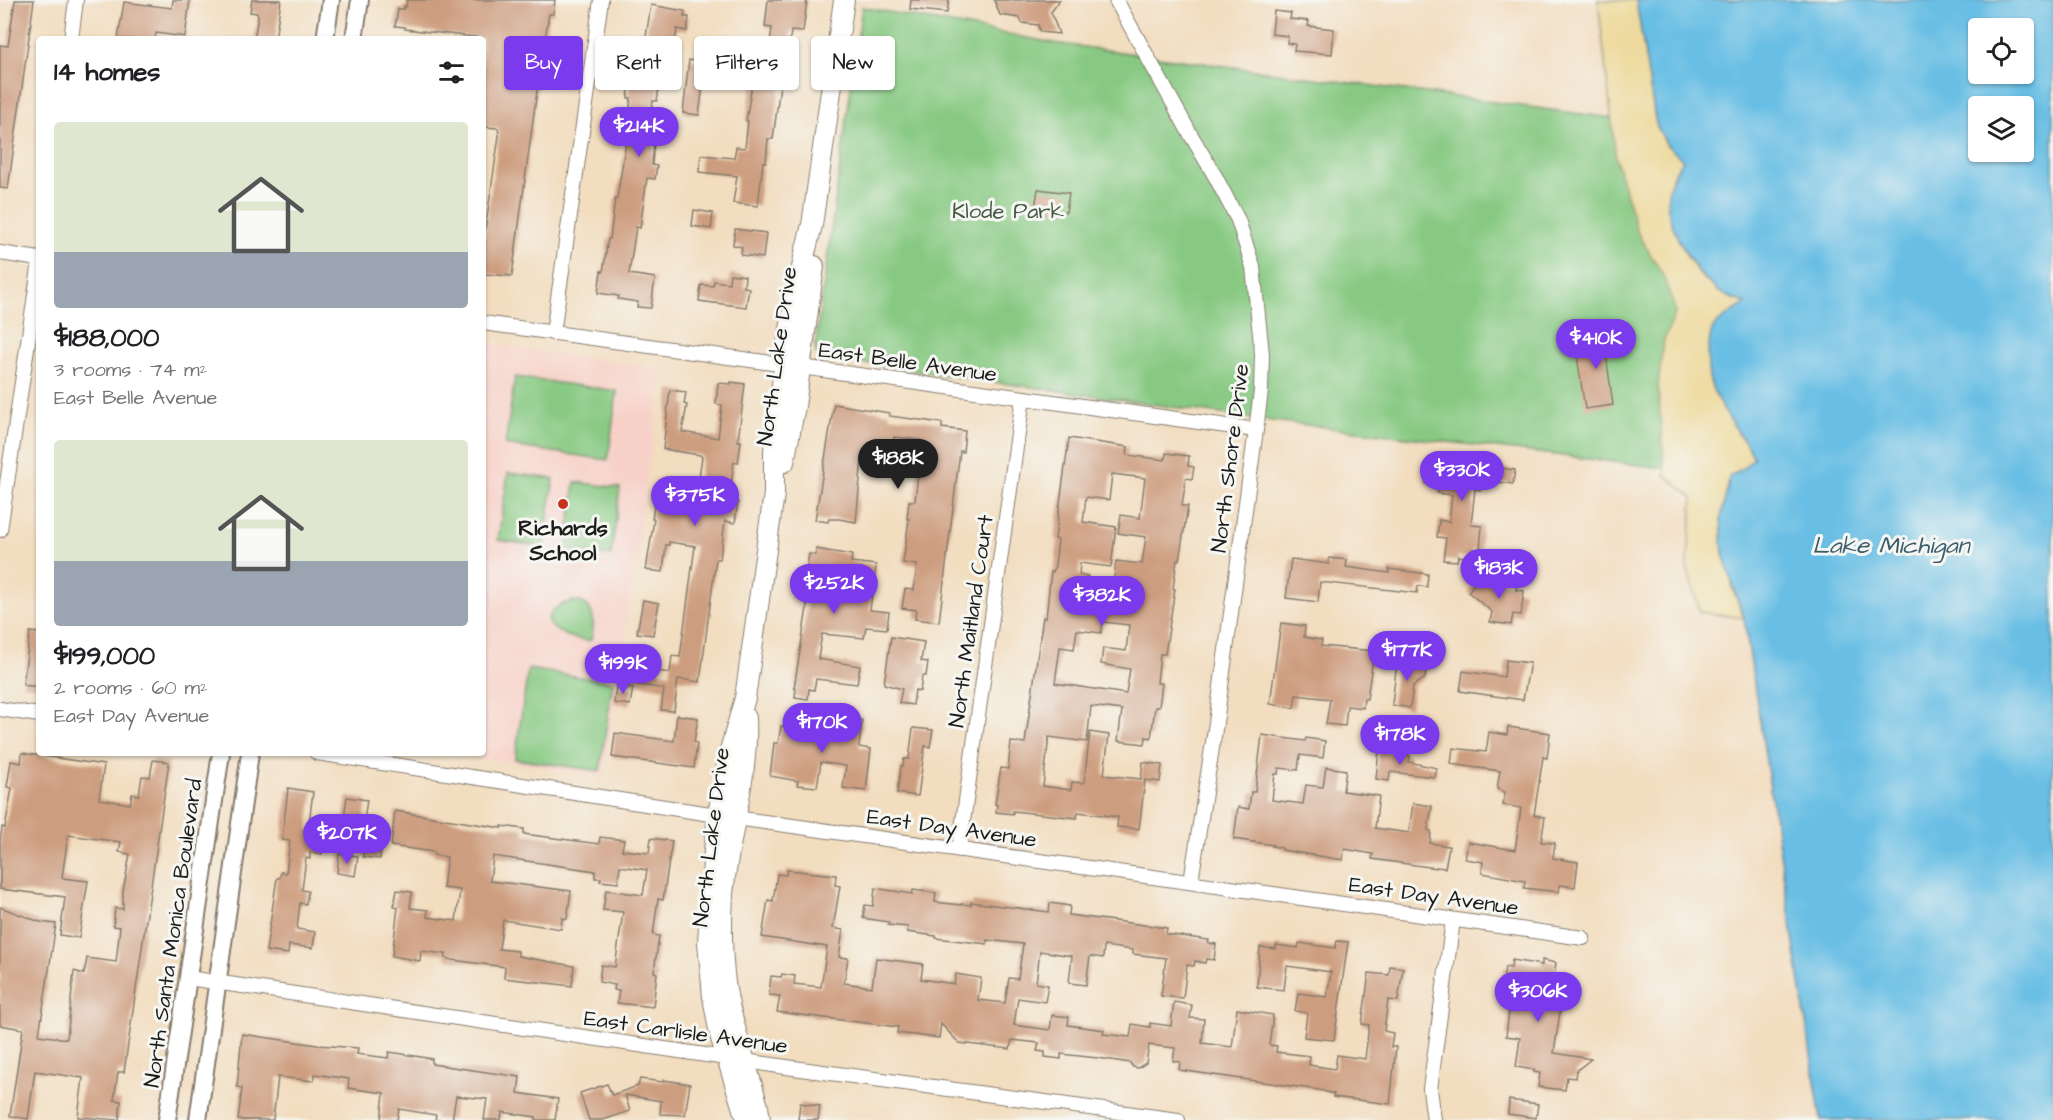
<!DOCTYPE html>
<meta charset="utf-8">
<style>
body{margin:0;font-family:"Architects Daughter",sans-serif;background:#f2f2f2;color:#202124;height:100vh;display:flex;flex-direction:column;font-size:22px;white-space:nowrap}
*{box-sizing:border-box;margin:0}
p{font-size:20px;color:#757577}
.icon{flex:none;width:33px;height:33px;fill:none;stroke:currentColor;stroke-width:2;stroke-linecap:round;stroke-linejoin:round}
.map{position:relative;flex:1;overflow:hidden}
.side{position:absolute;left:36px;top:36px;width:450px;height:720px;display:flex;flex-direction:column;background:#fff;border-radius:6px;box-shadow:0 2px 4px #0004}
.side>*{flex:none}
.hud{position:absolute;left:504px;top:36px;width:570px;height:54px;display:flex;gap:12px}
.buttons{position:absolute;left:1968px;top:18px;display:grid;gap:12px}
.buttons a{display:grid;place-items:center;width:66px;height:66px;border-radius:6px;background:#fff;box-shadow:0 2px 4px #0004;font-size:30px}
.price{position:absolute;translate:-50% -51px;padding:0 14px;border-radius:21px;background:#7c3aed;color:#fff;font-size:20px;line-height:39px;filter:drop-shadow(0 2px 3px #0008)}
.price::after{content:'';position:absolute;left:50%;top:36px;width:18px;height:14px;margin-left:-9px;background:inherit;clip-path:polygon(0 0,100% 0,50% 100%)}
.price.active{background:#222;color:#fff}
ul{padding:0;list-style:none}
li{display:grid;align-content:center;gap:12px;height:318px;padding:0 18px}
li span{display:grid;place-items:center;height:186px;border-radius:6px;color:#555}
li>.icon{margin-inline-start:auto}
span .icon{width:108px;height:108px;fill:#fffc;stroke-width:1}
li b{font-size:26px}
h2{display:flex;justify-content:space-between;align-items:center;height:72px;padding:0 18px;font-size:26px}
.tag{padding:0 21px;border-radius:6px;background:#fff;box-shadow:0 2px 4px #0004;font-size:21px;line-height:54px}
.tag.active{background:#7c3aed;color:#fff}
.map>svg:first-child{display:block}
.built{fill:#f7d1c7}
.green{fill:#87c982;stroke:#52724f;stroke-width:1.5}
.sand{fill:#eeda9e;stroke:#857b5d;stroke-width:1.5}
.water{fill:#67bee4;stroke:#426d80;stroke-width:1.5;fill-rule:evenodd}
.building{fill:#cd9d7f;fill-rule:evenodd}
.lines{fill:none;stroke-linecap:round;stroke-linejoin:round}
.minor-casing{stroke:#877c6e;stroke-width:16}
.tertiary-casing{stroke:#877c6e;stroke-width:20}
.primary-casing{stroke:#877c6e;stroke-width:22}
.minor{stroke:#fff;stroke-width:14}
.tertiary{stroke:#fff;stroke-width:16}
.primary{stroke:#fff;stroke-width:20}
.poi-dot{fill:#c8321e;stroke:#f6f6f2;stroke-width:2}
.labels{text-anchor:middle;stroke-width:6;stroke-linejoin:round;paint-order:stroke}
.park-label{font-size:22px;fill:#415940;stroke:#f6f6f2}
.street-label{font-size:22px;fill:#1c1c1c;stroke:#f6f6f2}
.poi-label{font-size:22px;font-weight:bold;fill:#1c1c1c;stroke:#f6f6f2}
.water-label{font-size:24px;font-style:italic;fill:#3a5d6c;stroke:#f6f6f2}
</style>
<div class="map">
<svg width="2053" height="1120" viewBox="0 0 2053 1120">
<rect width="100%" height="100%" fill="#f6f6f2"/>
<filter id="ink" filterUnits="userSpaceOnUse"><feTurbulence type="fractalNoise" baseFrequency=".0167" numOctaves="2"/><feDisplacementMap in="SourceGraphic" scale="12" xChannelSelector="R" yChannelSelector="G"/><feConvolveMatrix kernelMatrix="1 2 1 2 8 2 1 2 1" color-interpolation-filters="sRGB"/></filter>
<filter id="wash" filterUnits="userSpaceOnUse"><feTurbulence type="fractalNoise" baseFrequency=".008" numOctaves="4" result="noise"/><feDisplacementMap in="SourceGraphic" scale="24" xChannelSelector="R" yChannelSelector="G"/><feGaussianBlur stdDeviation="1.35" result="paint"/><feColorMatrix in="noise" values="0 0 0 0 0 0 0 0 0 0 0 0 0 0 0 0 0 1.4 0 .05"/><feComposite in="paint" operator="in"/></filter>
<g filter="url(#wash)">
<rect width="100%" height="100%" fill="#f2ddbf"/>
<polygon class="built" points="483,343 663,369 604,776 448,753 483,753"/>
<g class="green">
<polygon points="862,7 1054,43 1656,124 1730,476 1257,419 832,359 817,355 815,347"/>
<polygon points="515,377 617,391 608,460 505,445"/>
<polygon points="508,473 554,479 543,547 498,540"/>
<polygon points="575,482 620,488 611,556 566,550"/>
<path d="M574 601C596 603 595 623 591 640L589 641C574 639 558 635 548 623 549 608 561 604 574 601Z"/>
<polygon points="528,669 613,682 600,771 515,759"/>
</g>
<polygon class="sand" points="1598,0 1636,0 1656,124 1667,145 1684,160 1672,176 1671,219 1678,239 1688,258 1700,275 1717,291 1730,298 1747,303 1728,315 1738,435 1747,444 1754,459 1742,469 1730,476 1732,587 1744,618 1700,612 1687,568 1693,498 1665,475 1658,388 1663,343 1676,312 1663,275 1638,234 1616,159"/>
<path class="water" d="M1636 0H2053V1120H1821L1744 618 1723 554 1721 517 1730 476 1742 469 1754 458C1735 419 1700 396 1709 346 1710 341 1710 332 1713 328 1721 317 1736 311 1746 303 1736 300 1725 297 1717 290 1694 272 1663 223 1668 193 1670 180 1676 171 1683 160L1667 145 1656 124ZM1978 28H2024V74H1978ZM1978 106H2024V152H1978Z"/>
<g id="blocks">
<g class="building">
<polygon points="15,0 34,0 8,189 0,188 0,45 8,46"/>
<polygon points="173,0 190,0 185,37 156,33 155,39 118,39 124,2 172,8"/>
<polygon points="252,0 281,0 275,39 254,39 258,16 257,13 250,12"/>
<polygon points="407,0 555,0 553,14 549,14 539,76 512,276 483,274 483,244 499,136 498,128 483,127 483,38 405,29 405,27 395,26 398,9 404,9 404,6 406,7"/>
<polygon points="768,0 807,0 803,32 791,31 785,78 781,78 773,139 768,139 766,162 763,162 758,206 733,203 737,176 699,172 701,155 734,158 736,147 745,148 748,121 746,121 752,84 751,76 740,75 742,59 750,61 751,55 768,57 772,28 765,27"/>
<polygon points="911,0 949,0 947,13 910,9"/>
<polygon points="994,0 1060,0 1051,12 1059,34 1040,32 1038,25 1022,23 1020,18 1000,15"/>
<polygon points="651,5 685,11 684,17 689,17 687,31 677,29 673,59 663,58 657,101 653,101 647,141 654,142 652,165 657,166 655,179 647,178 640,228 636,227 629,274 655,278 651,308 637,307 638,302 618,299 619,296 598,293 601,271 603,272 608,239 610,239 615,199 617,199 624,154 631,98 628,98 636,42 645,43"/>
<polygon points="1274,11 1291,13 1290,19 1309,21 1308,26 1334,29 1332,54 1294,51 1295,44 1287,43 1288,36 1272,34"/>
<polygon points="689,60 706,63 699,115 683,113"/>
<polygon points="1038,189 1069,193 1066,212 1035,208"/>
<polygon points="694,210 713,213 711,229 692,226"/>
<polygon points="735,229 766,233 763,258 741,255 742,247 733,245"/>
<polygon points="730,274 745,276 744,287 749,288 746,307 699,301 701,285 713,286 714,281 729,283"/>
<polygon points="1617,336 1620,353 1606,355 1613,405 1585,409 1575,342"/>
<polygon points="731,382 745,384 738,441 741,441 738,463 734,462 729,500 738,502 735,523 725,521 720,559 716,559 700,682 678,679 674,711 661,710 664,689 629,683 631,667 670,673 672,656 680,657 695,546 669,542 669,545 666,545 663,572 646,570 654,519 652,519 655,501 659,502 662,479 698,484 702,457 700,455 663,449 670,390 686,392 684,404 687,405 682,432 718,438 722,405 716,404 718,383 731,384"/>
<polygon points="834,404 890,413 889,416 942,423 942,428 965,431 963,452 960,451 939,622 915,619 916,610 902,608 905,589 914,590 917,565 903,563 909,519 907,519 909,501 915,501 921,448 919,448 920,440 894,437 891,462 862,458 856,522 839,519 829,519 828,522 815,520"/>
<path d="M1069 438 1128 447 1127 455 1165 460 1166 453 1189 456 1188 466 1194 467 1192 479 1186 478 1182 506H1188L1179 560H1177L1173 589H1175L1165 654H1160L1157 683H1162L1159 707H1155L1151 738 1146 737 1145 744 1118 741 1122 710 1091 706 1087 742 1049 737 1043 786 1071 790 1072 782 1084 783 1090 732 1109 735 1104 775 1141 779 1143 762 1162 765 1160 782 1145 780 1139 829 1117 827 1118 817 1078 812 1077 818 1013 811V814L996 812 997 805 995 804 1001 768 1008 769 1011 742 1025 743 1043 617 1046 618 1051 572H1053L1055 565 1058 540 1055 539ZM1112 474 1145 478 1140 518 1121 515 1118 533 1146 537 1142 564 1116 561 1114 578 1137 581 1133 609 1105 605 1106 597 1076 593 1078 584 1088 583V576L1079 575 1080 563 1111 567 1116 527 1083 522 1086 497 1109 500ZM1103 622 1129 625 1126 651 1103 648 1101 664 1130 669 1126 694 1055 683 1060 647 1074 649 1077 630 1101 633Z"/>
<polygon points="1429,459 1515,470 1513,484 1483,480 1481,490 1475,489 1471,525 1482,526 1480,550 1472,549 1471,558 1458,556 1457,561 1443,560 1446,538 1437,537 1439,520 1449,522 1452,495 1438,493 1439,484 1426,483"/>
<polygon points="816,549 852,555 851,562 876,565 870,610 889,612 887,629 866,627 864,638 822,634 818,659 860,666 857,684 816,679 814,690 809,689 808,699 795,697 796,688 794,688 807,608 807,598 800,597 802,584 804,584 809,554 816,555"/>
<polygon points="1329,558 1347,560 1346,567 1389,573 1389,569 1428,574 1427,587 1418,586 1417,593 1320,582 1318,602 1286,598 1291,559 1329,564"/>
<polygon points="1479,578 1484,581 1517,585 1516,590 1524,591 1521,615 1513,614 1511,625 1490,622 1492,612 1468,592"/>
<polygon points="643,600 659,603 653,635 637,633"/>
<polygon points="1281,623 1305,626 1304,637 1322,640 1321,646 1374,651 1367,699 1364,699 1363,708 1347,706 1345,726 1326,724 1330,699 1296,695 1294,708 1270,704"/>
<polygon points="30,632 39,633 39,687 23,685"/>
<polygon points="891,637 924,642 921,661 928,662 926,676 922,676 920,691 915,690 913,705 899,703 902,689 884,684"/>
<polygon points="1399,660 1420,662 1426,671 1425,678 1413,686 1410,708 1392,705 1397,661"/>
<polygon points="1506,660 1530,663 1523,700 1460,691 1463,671 1504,677"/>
<polygon points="616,686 633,688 630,705 614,703"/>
<polygon points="677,715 698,718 694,742 697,743 694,768 612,757 615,733 674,741"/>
<polygon points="839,716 862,720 859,747 871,749 866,791 843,788 846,766 821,762 817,787 797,785 798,781 770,776 774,743 778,743 781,726 820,731 820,728 837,731"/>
<polygon points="1508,727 1550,733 1547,758 1543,757 1534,815 1545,817 1541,842 1555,843 1553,858 1578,862 1575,887 1560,885 1559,892 1524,888 1525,881 1482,873 1483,862 1465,859 1468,842 1515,850 1521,808 1503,805 1505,792 1497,789 1500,771 1451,764 1453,748 1486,752 1489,732 1507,735"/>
<polygon points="913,728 933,730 930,747 925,746 918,796 897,793 901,766 903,766 904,759 909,759"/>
<polygon points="1262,735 1305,741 1306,738 1325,741 1323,758 1300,755 1298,770 1279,768 1278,774 1275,774 1272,800 1303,804 1306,785 1323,787 1326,767 1346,770 1343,791 1379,796 1375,828 1409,833 1413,803 1432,806 1428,830 1431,831 1430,843 1449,846 1445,868 1436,867 1436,868 1372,859 1373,854 1344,849 1343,860 1282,850 1282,848 1272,846 1273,845 1234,839 1238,807 1249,809 1251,792 1255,792"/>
<polygon points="1396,748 1410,756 1409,762 1437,768 1435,777 1390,772 1389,781 1376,779 1379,750 1395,753"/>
<polygon points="22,753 104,765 99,799 130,804 132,794 139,795 142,776 150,777 153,760 169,762 124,1072 118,1072 114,1100 121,1101 119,1120 78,1117 83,1078 35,1071 28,1119 10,1116 23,1029 0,1025 0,907 40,922 56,924 39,1035 67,1039 74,971 84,974 87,958 116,962 120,927 113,926 115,908 123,909 123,891 130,854 119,852 121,842 68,835 62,878 88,881 79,938 60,935 65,897 0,889 0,841 2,827 5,828 12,788 7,787 11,761 21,763"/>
<polygon points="288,788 313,792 308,830 325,832 322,854 310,852 310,859 306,858 302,890 308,891 306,904 300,903 297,929 315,932 313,948 289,945 288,954 266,951 277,878 280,878 281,872 286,873 290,841 282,840"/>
<polygon points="347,797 367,800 364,820 344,817"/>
<polygon points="395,811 502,828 502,826 524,829 524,834 599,844 600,837 624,840 622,850 649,853 651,838 672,841 663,900 658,899 653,935 659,936 654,972 657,973 653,1007 617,1003 619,991 614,990 615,985 599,982 601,965 615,967 623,912 603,910 606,890 643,895 647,870 620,866 618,883 600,881 601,878 595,878 595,871 493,856 490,881 571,891 567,919 562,918 561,929 503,920 499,949 518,951 518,956 574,966 572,986 504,978 505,967 452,960 445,958 446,954 421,951 420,961 392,956 398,907 394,906 397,890 412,892 410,908 428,910 427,917 456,921 460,890 443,888 447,857 434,855 434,852 391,846"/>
<polygon points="365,837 382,839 380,859 363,857"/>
<polygon points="339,854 358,856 355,876 337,873"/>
<polygon points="787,870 836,875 835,885 840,886 833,928 843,930 839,957 848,958 844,983 872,987 876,958 923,964 921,979 954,984 956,974 981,978 978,1000 1005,1003 1009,978 1018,979 1023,944 987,940 987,944 936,938 936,936 907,932 908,927 888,925 889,922 863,918 865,905 873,906 875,888 912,894 913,890 936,893 935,902 961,905 961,904 971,905 971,902 1049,912 1050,903 1070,906 1069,915 1167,928 1166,934 1209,940 1208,943 1216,944 1214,960 1206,959 1205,963 1195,961 1194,966 1187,965 1183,998 1161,996 1166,958 1133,954 1133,950 1104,946 1103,958 1090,956 1086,985 1069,983 1072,956 1040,951 1036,983 1048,985 1045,1002 1018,998 1014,1025 1050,1030 1052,1015 1069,1017 1068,1025 1104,1030 1103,1034 1130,1037 1132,1024 1150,1027 1150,1023 1171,1026 1174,1002 1192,1005 1190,1018 1204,1019 1202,1043 1232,1047 1237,1009 1273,1015 1269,1045 1277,1046 1276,1052 1310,1056 1309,1065 1335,1069 1337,1055 1365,1059 1369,1025 1362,1024 1369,973 1389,975 1390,966 1403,968 1398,1001 1388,1000 1384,1031 1393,1033 1391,1047 1396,1047 1390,1104 1333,1097 1334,1094 1319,1090 1179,1070 1180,1062 1173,1061 1175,1048 1149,1045 1146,1063 1138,1068 1133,1067 1130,1063 1098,1058 1061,1054 1061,1059 1045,1057 1045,1052 1037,1051 1039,1043 1012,1040 1010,1049 959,1043 941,1024 939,1038 897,1033 898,1027 777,1012 780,996 769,995 771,976 781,977 782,974 795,976 794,984 821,987 827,947 762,937 768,900 773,901 777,874 786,875"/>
<polygon points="1337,941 1348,942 1334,1040 1304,1037 1307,1013 1295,1011 1298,993 1327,997 1331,972 1287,966 1284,990 1257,987 1260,947 1276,949 1276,945 1298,948 1299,943 1335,948"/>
<polygon points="1512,960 1542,965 1542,960 1556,963 1552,989 1563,991 1554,1053 1591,1059 1576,1071 1575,1078 1567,1077 1565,1090 1538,1087 1540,1073 1534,1072 1534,1070 1516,1067 1520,1038 1506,1036 1512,988 1502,987 1505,967 1511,968"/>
<polygon points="242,1034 317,1045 358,1048 357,1054 388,1058 389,1052 403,1054 432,1059 432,1064 520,1077 518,1093 558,1099 555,1120 536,1120 536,1117 502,1112 501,1120 484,1120 487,1099 456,1096 452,1120 435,1120 436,1115 399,1109 397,1120 381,1120 384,1093 348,1088 349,1079 315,1074 314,1081 278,1077 273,1120 238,1120 242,1088 237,1087"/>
<polygon points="640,1079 663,1082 664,1080 690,1084 685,1115 660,1114 661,1101 625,1095 630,1111 603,1120 589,1120 580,1093 607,1084 612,1095 638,1086"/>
<polygon points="1509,1100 1538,1104 1536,1118 1508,1114"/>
<polygon points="800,1103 820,1106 818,1120 798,1120"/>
</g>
</g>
</g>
<g filter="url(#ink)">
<use href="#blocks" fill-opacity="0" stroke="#877c6e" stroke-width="1.5"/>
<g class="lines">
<defs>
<g id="minor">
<polyline points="1116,0 1188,130 1215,176 1238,220 1253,267 1262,354 1261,391 1256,430 1216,723 1191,881"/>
<polyline points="71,39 76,0"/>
<polyline points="0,253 39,259"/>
<polyline points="483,323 1256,430"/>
<polyline points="553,333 601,0"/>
<polyline points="0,530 39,268"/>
<polyline points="0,709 39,715"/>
<polyline points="317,753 736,818 1583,938"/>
<polyline points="959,850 1023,398"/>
<polyline points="188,978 786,1067 1178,1120"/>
<polyline points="1434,1120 1430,1089 1453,920"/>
</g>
<g id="tertiary">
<polyline points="325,39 331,0"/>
<polyline points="354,39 360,0"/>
<polyline points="167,1120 221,753"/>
<polyline points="198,1120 250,753"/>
</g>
<g id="primary">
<polyline points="784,462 795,406 814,266"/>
<path d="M746 718C749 778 728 836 723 895 721 931 721 970 729 1005 737 1038 749 1073 758 1107L760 1120"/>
<polyline points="749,1120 743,1109 720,1035 713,997 708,942 713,862 718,815 729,754 745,698 774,494 774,451 787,344 805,253 812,225 844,0"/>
</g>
</defs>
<use href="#minor" class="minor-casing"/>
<use href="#tertiary" class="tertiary-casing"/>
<use href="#primary" class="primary-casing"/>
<use href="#minor" class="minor"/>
<use href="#tertiary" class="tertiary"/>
<use href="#primary" class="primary"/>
</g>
</g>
<circle class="poi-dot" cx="563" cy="504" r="6"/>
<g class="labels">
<g class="park-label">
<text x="1008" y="218">Klode Park</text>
</g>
<g class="street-label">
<text transform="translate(776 356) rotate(-82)" y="8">North Lake Drive</text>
<text transform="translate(908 361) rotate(8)" y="8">East Belle Avenue</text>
<text transform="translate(1229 458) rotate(-83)" y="8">North Shore Drive</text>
<text transform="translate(970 621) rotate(-82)" y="8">North Maitland Court</text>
<text transform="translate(952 827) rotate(8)" y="8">East Day Avenue</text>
<text transform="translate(710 837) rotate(-83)" y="8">North Lake Drive</text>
<text transform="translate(1434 895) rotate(8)" y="8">East Day Avenue</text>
<text transform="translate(172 933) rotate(-82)" y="8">North Santa Monica Boulevard</text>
<text transform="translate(686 1031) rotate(8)" y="8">East Carlisle Avenue</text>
</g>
<g class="poi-label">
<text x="563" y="535">Richards<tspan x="563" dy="25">School</tspan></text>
</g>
<g class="water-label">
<text x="1891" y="553">Lake Michigan</text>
</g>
</g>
</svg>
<div class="buttons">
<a><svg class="icon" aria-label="locate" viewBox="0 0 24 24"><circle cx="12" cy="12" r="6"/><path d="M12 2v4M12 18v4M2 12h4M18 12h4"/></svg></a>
<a><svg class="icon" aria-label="layers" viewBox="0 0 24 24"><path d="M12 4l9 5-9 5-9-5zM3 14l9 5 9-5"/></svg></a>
</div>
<b class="price" style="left:639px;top:158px">$214K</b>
<b class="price" style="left:1596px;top:370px">$410K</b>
<b class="price active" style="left:898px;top:490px">$188K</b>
<b class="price" style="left:1462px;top:502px">$330K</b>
<b class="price" style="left:695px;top:527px">$375K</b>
<b class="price" style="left:1499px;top:600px">$183K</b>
<b class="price" style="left:834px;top:615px">$252K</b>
<b class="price" style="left:1102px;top:627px">$382K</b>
<b class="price" style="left:1407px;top:682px">$177K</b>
<b class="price" style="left:623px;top:695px">$199K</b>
<b class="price" style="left:822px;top:754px">$170K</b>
<b class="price" style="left:1400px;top:766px">$178K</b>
<b class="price" style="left:347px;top:865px">$207K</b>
<b class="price" style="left:1538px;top:1023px">$306K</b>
<div class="hud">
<a class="tag active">Buy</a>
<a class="tag">Rent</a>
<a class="tag">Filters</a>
<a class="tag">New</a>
</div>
<section class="side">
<h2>14 homes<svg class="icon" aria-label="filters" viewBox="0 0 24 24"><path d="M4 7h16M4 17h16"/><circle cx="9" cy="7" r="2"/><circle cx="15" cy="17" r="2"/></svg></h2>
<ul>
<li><span style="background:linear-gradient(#dfe7d0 70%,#9aa5b1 0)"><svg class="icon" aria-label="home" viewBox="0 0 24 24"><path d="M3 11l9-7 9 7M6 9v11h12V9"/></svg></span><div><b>$188,000</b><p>3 rooms · 74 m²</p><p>East Belle Avenue</p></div></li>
<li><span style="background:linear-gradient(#dfe7d0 65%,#9aa5b1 0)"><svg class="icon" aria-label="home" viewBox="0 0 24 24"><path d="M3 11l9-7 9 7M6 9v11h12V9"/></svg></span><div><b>$199,000</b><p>2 rooms · 60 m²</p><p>East Day Avenue</p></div></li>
</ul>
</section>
</div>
